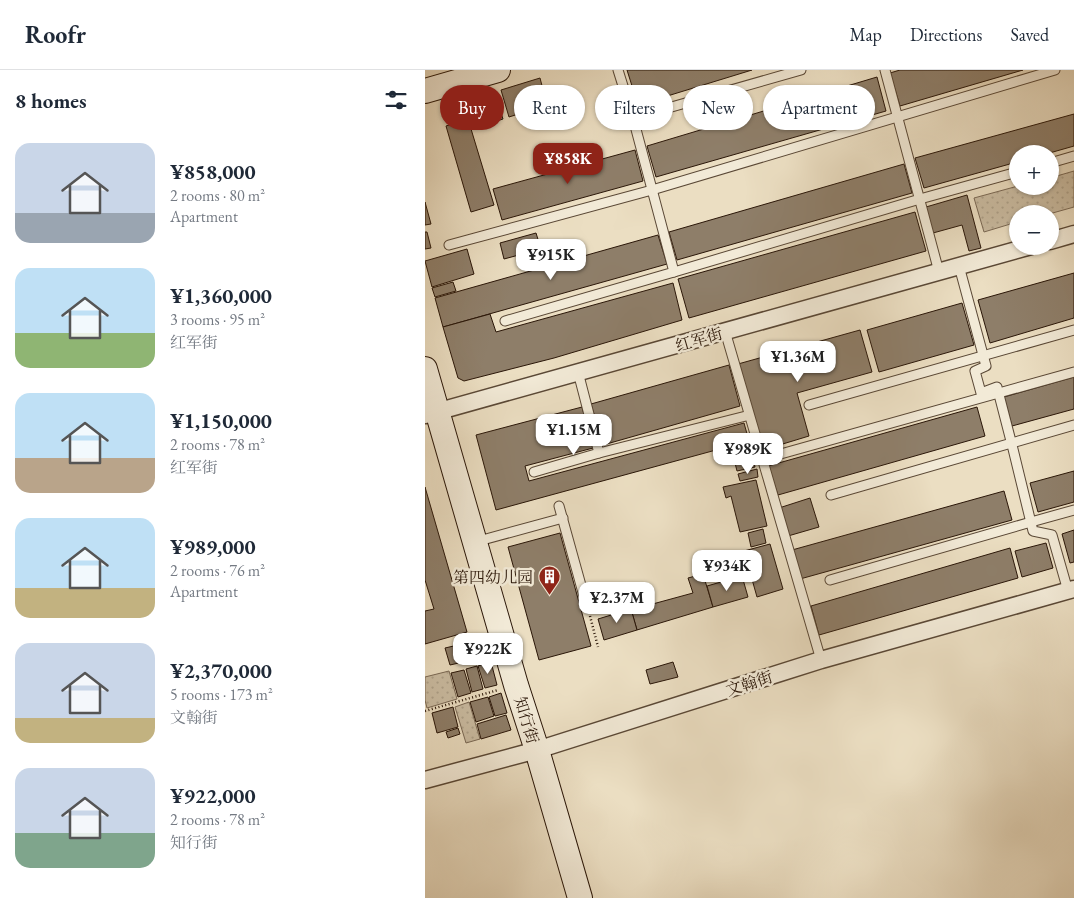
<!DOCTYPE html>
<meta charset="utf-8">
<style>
body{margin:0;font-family:"EB Garamond","Noto Serif SC",serif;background:#f6f6f7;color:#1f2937;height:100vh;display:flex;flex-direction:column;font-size:19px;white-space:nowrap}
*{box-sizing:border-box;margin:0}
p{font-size:16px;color:#747a83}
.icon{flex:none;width:28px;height:28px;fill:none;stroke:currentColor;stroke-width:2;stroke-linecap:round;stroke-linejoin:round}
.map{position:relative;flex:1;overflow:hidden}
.details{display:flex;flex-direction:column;background:#fff;width:425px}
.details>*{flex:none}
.hud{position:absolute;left:15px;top:15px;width:475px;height:45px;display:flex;gap:10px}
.fabs{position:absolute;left:584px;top:75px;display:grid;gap:10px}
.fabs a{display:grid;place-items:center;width:50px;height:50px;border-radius:50%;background:#fff;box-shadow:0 1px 4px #0004;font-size:25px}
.price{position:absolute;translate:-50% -42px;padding:0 11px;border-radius:10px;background:#fff;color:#222;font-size:16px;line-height:32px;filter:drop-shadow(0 1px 2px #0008)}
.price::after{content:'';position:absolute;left:50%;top:30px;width:15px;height:11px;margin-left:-8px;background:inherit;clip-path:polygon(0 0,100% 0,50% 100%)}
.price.active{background:#8f2418;color:#fff}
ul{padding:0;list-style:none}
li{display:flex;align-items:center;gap:15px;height:125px;padding:0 15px}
li span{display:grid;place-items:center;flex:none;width:140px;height:100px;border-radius:15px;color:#555}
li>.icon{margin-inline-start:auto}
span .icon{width:60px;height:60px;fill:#fffc;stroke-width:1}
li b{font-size:21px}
h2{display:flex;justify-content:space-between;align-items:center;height:60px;padding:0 15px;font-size:21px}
.pill{padding:0 18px;border-radius:22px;background:#fff;box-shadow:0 1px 4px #0004;font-size:18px;line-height:45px}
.pill.active{background:#8f2418;color:#fff}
header{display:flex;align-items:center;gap:30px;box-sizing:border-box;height:70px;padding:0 25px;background:#fff;border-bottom:1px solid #e0e1e3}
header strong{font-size:24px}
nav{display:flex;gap:28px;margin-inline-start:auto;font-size:18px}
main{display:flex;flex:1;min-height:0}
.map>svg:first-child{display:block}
.green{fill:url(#green-dots);stroke:#7a6955}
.building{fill:#8e7e69;stroke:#2a1608}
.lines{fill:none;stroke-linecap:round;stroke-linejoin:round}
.lane-casing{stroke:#5a4836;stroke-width:11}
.street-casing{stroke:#5a4836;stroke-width:19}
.secondary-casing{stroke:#2a1608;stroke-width:26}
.path{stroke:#2a1608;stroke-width:2.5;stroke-dasharray:1 2.5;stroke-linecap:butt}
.lane{stroke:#f2ead7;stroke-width:9}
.street{stroke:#f2ead7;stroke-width:16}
.secondary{stroke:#f2ead7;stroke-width:24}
.labels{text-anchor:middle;stroke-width:5;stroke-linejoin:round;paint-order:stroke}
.street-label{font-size:16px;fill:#2a1608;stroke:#f2ead7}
.poi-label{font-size:16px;fill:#2a1608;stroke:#f2ead7;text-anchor:end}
</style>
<header>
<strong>Roofr</strong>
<nav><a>Map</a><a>Directions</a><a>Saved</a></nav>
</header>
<main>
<section class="details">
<h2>8 homes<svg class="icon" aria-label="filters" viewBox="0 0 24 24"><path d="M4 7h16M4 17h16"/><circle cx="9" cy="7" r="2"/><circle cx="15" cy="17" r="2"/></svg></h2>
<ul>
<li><span style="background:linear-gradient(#c9d6e8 70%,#9aa5b1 0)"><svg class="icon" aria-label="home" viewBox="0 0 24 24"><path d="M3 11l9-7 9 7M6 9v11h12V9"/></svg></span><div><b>¥858,000</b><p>2 rooms · 80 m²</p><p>Apartment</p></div></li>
<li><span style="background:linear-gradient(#bfe0f5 65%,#8fb573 0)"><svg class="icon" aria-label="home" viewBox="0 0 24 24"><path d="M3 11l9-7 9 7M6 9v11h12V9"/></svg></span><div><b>¥1,360,000</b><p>3 rooms · 95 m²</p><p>红军街</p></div></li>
<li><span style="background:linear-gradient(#bfe0f5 65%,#b9a48a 0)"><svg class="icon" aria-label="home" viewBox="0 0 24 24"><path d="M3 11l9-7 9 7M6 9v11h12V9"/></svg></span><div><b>¥1,150,000</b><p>2 rooms · 78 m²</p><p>红军街</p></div></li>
<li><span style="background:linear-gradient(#bfe0f5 70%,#c2b280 0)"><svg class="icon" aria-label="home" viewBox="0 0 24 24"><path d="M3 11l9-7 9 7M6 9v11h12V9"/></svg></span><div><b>¥989,000</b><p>2 rooms · 76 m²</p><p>Apartment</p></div></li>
<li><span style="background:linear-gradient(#c9d6e8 75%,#c2b280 0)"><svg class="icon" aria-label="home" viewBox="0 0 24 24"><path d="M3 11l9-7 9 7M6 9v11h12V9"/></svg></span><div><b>¥2,370,000</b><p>5 rooms · 173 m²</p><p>文翰街</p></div></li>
<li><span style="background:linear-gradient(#c9d6e8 65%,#7fa58c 0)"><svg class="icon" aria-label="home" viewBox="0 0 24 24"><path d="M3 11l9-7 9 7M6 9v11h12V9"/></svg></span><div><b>¥922,000</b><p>2 rooms · 78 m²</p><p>知行街</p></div></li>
</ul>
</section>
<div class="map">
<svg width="649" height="828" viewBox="0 0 649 828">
<defs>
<pattern id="green-dots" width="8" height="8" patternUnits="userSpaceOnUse" patternTransform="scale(1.25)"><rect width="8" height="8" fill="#cabca2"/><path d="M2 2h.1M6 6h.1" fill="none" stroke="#aea18a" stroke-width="1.8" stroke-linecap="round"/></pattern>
</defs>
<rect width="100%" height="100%" fill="#ebdec2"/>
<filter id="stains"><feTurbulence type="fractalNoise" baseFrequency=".004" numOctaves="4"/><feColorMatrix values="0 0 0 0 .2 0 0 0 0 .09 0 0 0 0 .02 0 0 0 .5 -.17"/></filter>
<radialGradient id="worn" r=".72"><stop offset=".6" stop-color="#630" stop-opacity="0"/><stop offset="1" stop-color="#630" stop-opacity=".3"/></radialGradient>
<g class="green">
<polygon points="649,101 649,137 624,144 592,144 592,152 559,162 549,128 593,116 625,116 625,108"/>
<polygon points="24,601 32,629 2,638 0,630 0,607"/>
<polygon points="44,632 55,669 41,673 30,637"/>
</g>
<g class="building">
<polygon points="202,0 327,0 213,35"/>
<polygon points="475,0 598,0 475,36 465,3"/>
<polygon points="452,7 461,41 231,107 222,76"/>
<polygon points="115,8 122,35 84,47 76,20"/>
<polygon points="37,27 43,48 26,52 20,32"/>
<polygon points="72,31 78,49 53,57 47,39"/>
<polygon points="649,44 649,76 621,84 592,84 592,92 499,118 490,88"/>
<polygon points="43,49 69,135 46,142 21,56"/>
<polygon points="210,80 218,111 77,150 68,119"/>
<polygon points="479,94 487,123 252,190 244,162"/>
<polygon points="542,125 556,178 544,181 537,155 508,163 501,137"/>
<polygon points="0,132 6,154 0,155"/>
<polygon points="490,142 501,181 264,248 253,209"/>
<polygon points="0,162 2,162 6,178 0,179"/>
<polygon points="111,163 116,179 79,189 75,173"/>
<polygon points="233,165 242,194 18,257 10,228"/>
<polygon points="42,179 49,204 7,217 0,191"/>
<polygon points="649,203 649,248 565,273 553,230"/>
<polygon points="28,212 31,221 10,227 7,218"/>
<polygon points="248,213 257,250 129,288 39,311 33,308 18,257 65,244 71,262"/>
<polygon points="537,233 549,275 454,302 442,260"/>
<polygon points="435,260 447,302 372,323 384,366 338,380 313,294"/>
<polygon points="304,295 315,336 178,375 166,334"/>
<polygon points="649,307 649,339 587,356 579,327"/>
<polygon points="157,337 168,378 100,396 104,411 319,353 324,371 71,440 51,365"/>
<polygon points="552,337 560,366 353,425 343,396"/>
<polygon points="325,376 330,397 312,401 307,381"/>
<polygon points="332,399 333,407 315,411 313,404"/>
<polygon points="649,401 649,432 613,442 605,413"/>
<polygon points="331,410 342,456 315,462 306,426 301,428 298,417"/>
<polygon points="0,417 42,562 0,574 0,541 9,539 0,510"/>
<polygon points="579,421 587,450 375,509 367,480"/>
<polygon points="385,428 394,457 363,466 354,438"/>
<polygon points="338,459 341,473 326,477 323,463"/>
<polygon points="649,460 649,492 645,493 637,464"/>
<polygon points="135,463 166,576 114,590 83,477"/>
<polygon points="621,473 628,498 597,507 590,481"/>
<polygon points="345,474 358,519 332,527 319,481"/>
<polygon points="585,478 593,508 394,565 386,536"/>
<polygon points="278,504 288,537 212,560 202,525 219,520 224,535 268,523 263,508"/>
<polygon points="317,506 323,527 288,537 282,516"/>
<polygon points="206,539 212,560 179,570 173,549"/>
<polygon points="58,569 62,585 48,588 44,572"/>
<polygon points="43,573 47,589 39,592 34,575"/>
<polygon points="33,575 38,592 25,595 20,578"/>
<polygon points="66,592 72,615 60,618 53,596"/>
<polygon points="248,592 253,607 225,614 221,600"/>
<polygon points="52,596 58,619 47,622 41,599"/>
<polygon points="39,600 46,623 33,627 26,603"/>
<polygon points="76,623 82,643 70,646 64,627"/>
<polygon points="63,627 69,646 51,652 45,632"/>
<polygon points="28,637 33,657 12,663 7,643"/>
<polygon points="81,645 86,660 56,669 52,654"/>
<polygon points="33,658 35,664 23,668 21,662"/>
</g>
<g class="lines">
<defs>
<g id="lane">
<polyline points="460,0 514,202"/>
<polyline points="222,44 376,0"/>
<polyline points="625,93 649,86"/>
<polyline points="24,175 227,120 630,0"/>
<polyline points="534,196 561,296 550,301 556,323 572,317 588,379 608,461 627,465 643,521"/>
<polyline points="249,202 495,129 592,102"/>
<polyline points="80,251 249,202 208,48 193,0"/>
<polyline points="300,261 396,590"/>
<polyline points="384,335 649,260"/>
<polyline points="174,383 321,346"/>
<polyline points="352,385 649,302"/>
<polyline points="109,402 174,383 153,302"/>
<polyline points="406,425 649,355"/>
<polyline points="134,436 162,537"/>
<polyline points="50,472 138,448"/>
<polyline points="405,510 606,452 649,440"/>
</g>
<g id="street">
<polyline points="625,171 649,164"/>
<polyline points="0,345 606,176"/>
<polyline points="0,710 112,680 396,590 649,519"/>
</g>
<g id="secondary">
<polyline points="0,21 73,0"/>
<polyline points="0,299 91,615 112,680 155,828"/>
</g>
</defs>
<use href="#lane" class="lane-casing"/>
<use href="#street" class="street-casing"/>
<use href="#secondary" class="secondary-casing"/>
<g class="path">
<polyline points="165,546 173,577"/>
<polyline points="0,641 73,620"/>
</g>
<use href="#lane" class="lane"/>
<use href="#street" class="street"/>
<use href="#secondary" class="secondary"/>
</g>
<defs>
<symbol id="building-pin" viewBox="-11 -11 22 30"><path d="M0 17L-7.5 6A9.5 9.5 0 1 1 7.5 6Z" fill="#8f2418" stroke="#f2ead7"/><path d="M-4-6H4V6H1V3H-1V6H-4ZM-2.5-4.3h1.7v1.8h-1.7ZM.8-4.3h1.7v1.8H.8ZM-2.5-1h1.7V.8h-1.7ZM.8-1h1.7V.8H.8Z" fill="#fff"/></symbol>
</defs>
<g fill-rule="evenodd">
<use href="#building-pin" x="112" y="494" width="25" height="34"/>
</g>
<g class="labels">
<g class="street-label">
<text transform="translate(274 269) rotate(-16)" y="6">红军街</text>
<text transform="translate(324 613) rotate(-18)" y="6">文翰街</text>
<text transform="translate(102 650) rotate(73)" y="6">知行街</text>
</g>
<g class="poi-label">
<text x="108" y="513">第四幼儿园</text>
</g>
</g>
<rect width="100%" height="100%" filter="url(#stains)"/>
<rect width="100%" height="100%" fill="url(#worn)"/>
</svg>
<div class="fabs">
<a>+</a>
<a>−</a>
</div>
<b class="price active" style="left:143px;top:115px">¥858K</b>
<b class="price" style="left:126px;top:211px">¥915K</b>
<b class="price" style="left:373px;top:313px">¥1.36M</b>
<b class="price" style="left:149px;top:386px">¥1.15M</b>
<b class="price" style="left:323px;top:405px">¥989K</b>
<b class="price" style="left:302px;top:522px">¥934K</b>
<b class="price" style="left:192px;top:554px">¥2.37M</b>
<b class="price" style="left:63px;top:605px">¥922K</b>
<div class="hud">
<a class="pill active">Buy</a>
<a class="pill">Rent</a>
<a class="pill">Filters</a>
<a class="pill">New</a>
<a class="pill">Apartment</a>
</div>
</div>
</main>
